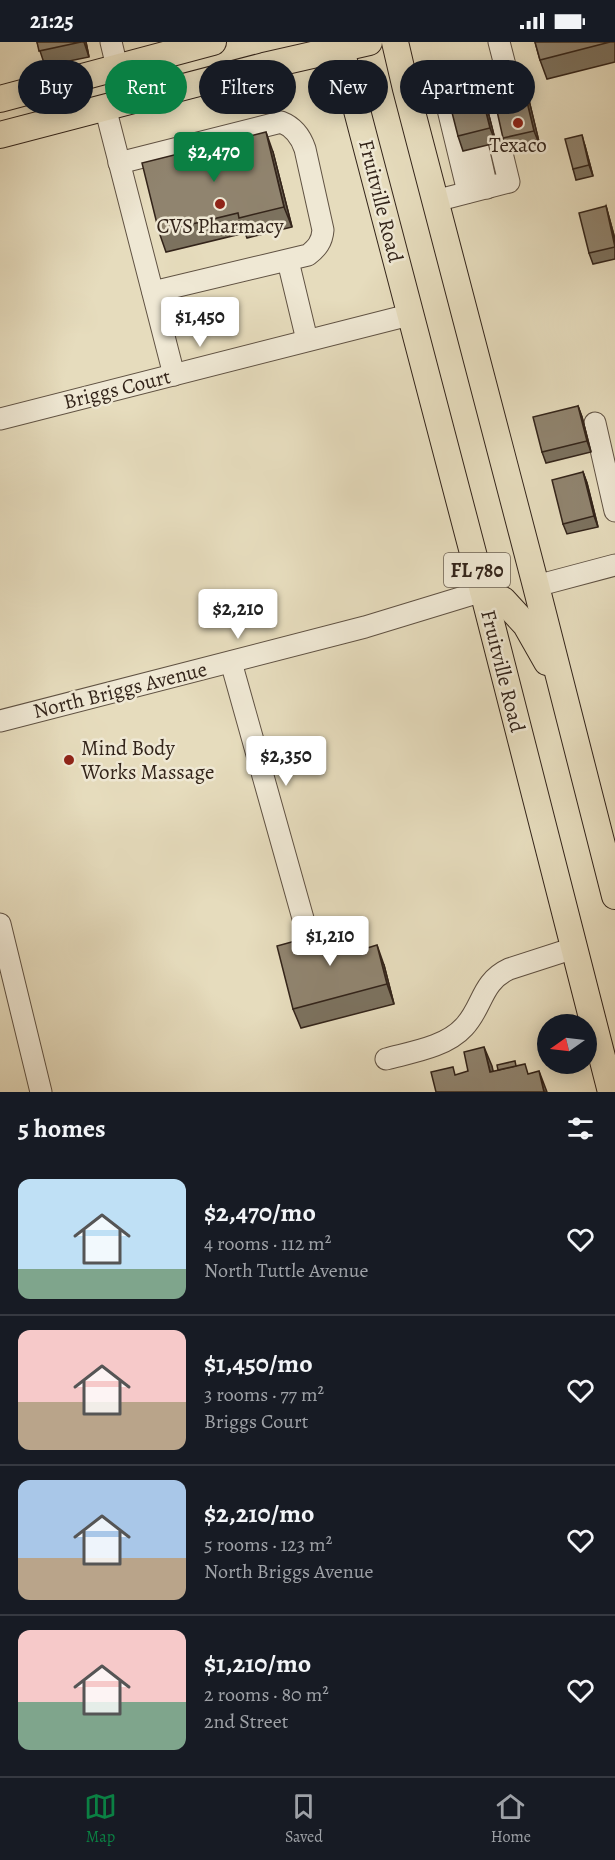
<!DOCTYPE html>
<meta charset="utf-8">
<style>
body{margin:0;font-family:Alegreya,serif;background:#20242c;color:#f1f3f6;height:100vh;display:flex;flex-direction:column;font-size:22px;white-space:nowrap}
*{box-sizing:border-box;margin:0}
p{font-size:20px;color:#9ea1a6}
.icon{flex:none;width:33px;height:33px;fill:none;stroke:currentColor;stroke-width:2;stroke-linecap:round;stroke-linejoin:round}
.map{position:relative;height:1050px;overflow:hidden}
.panel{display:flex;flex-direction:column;background:#171b24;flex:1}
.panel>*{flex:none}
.hud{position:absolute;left:18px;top:18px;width:579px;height:54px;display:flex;gap:12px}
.needle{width:39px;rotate:256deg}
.fabs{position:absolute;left:537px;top:972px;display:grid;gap:12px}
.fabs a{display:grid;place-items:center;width:60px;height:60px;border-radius:50%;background:#171b24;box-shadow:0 3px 15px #0003;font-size:30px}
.price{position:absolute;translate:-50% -51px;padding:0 14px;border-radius:6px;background:#fff;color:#222;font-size:20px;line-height:39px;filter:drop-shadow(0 2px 3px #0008)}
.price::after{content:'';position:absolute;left:50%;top:36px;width:18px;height:14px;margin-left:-9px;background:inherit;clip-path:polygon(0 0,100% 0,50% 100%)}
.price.active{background:#0b8043;color:#fff}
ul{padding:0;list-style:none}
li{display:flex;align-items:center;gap:18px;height:150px;padding:0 18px}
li+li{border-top:2px solid #363941}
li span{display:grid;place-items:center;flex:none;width:168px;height:120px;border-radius:12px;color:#555}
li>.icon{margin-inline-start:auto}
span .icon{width:72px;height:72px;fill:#fffc;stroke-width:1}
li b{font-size:26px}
h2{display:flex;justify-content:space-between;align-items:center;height:72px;padding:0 18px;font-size:26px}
.tag{padding:0 21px;border-radius:27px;background:#171b24;box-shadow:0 3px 15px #0003;font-size:21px;line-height:54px}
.tag.active{background:#0b8043;color:#fff}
.status{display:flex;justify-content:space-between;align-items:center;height:42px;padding:0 30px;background:#171b24;direction:ltr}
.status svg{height:16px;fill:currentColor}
.tab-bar{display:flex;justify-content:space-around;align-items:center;height:84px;border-top:2px solid #363941;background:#171b24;font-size:16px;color:#9ea1a6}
.tab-bar a{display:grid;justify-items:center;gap:3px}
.tab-bar .active{color:#0b8043}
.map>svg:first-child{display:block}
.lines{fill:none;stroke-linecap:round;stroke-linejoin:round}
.minor-casing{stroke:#605243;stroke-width:23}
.major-casing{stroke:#33241a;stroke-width:28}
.minor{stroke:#efe8d4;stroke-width:21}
.major{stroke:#e6dcbd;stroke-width:26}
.wall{fill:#7c725f;stroke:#33241a;stroke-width:1.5}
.shaded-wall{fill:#655c4e;stroke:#33241a;stroke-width:1.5}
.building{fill:#90846f;stroke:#33241a;stroke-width:1.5}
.poi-dot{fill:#8f2418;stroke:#efe8d4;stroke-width:2}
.labels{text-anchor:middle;stroke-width:5;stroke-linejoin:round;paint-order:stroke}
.shield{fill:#efe8d4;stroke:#6b5f52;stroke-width:1.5}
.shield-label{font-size:20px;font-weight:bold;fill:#33241a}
.poi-label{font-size:21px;fill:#33241a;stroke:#efe8d4}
.street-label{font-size:21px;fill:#33241a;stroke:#efe8d4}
</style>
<div class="status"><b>21:25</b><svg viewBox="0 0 49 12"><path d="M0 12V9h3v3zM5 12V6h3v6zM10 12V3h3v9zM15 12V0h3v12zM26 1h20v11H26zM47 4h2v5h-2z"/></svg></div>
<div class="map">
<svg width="615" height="1050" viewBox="0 0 615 1050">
<rect width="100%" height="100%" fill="#e6dcbd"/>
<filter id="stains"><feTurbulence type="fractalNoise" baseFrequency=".00333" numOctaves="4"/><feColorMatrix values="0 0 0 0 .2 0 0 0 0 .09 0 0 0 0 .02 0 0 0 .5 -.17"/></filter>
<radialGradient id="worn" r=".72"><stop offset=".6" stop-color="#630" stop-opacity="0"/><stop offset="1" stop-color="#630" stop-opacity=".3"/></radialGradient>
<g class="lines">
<defs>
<g id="minor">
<polyline points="111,0 117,25"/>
<polyline points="105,65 174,333"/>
<polyline points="478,106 487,146"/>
<path d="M119 121 281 80C294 85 301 95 305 107L323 188C322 200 317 206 308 213L153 250"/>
<polyline points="468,150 444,51 475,43"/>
<polyline points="435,159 509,140 485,41 508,35 499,0"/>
<polyline points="288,219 307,298"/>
<polyline points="0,377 409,273"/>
<polyline points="595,381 615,469"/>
<polyline points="536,544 615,523"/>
<polyline points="231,620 304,880"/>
<polyline points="0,679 365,585 483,549"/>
<polyline points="0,882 41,1050"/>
<path d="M386 1017C412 1010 446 1005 464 985 483 965 481 940 509 927L574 906"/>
</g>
<g id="major">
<polyline points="339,0 483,549 611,1050"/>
<polyline points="395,0 406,47 536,544 615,854"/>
<polyline points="0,57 213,0"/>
<polyline points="0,93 264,24 369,0"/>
<polyline points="483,549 503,558 526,583 547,620"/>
</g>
</defs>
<use href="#minor" class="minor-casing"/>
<use href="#major" class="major-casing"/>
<use href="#minor" class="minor"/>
<use href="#major" class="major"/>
</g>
<g class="wall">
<polygon points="37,0 86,0 89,15 45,24"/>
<polygon points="535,0 615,0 615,20 547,37 540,18"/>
<polygon points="483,50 496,101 463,109 458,94"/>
<polygon points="527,50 540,104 509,111 503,96"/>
<polygon points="585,104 593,134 576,138 573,127"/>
<polygon points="273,110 292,185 247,196 245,191 166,210 159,190"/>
<polygon points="606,164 615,197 615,217 593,222 589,211"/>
<polygon points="578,364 582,375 591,410 546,421 542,410"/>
<polygon points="583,430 587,441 598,485 567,492 563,482"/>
<polygon points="365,902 366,907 384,923 394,962 301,986 293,967"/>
</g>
<g class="shaded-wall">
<polygon points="84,0 86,0 89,15"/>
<polygon points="477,34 483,50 496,101 490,86"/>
<polygon points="521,35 527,50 540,104 534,89"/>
<polygon points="266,90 273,110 292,185 284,165"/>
<polygon points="582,93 585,104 593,134 589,123"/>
<polygon points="606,164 615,197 615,202"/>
<polygon points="578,364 582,375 591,410 587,399"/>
<polygon points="583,430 587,441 598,485 594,474"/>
<polygon points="357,882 365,902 371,927 364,907"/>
<polygon points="377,903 384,923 394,962 387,942"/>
<polygon points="484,1005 492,1024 498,1050 490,1030"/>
<polygon points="539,1029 547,1050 544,1050"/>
</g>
<g class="building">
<polygon points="37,0 81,0 39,9"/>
<polygon points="535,0 610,0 540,18"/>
<polygon points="477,34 490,86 458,94 445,43"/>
<polygon points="521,35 534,89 503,96 491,42"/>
<polygon points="266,90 284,165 239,176 238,171 159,190 142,121"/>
<polygon points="582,93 589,123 573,127 565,97"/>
<polygon points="606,164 615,205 589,211 579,171"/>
<polygon points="578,364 587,399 542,410 533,375"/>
<polygon points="583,430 594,474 563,482 552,438"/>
<polygon points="357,882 364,907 377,903 387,942 293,967 277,904"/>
<polygon points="484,1005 490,1030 525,1022 528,1032 539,1029 544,1050 436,1050 431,1030 453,1025 455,1033 468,1029 464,1010"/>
<polygon points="515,1019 516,1024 498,1028 497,1023"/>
</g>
<g class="poi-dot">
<circle cx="518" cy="81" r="6"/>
<circle cx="220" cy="162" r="6"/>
<circle cx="69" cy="718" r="6"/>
</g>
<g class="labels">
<rect class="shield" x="444" y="511" width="66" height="34" rx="4.5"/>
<g class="shield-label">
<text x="477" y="535">FL 780</text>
</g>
<g class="poi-label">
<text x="518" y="110">Texaco</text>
<text x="220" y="191">CVS Pharmacy</text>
<text x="81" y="713" text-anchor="start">Mind Body<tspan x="81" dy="24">Works Massage</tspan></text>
</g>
<g class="street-label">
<text transform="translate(381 159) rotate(76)" y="7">Fruitville Road</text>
<text transform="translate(117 347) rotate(-14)" y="7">Briggs Court</text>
<text transform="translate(503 629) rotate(76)" y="7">Fruitville Road</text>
<text transform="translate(120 648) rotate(-14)" y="7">North Briggs Avenue</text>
</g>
</g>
<rect width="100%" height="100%" filter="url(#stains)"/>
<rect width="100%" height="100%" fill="url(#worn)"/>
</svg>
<div class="fabs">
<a><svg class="needle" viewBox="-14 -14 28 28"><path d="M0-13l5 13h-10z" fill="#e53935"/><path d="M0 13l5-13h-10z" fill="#9ea1a6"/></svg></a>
</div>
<b class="price active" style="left:214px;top:141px">$2,470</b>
<b class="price" style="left:200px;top:306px">$1,450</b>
<b class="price" style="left:238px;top:598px">$2,210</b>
<b class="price" style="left:286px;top:745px">$2,350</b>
<b class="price" style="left:330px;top:925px">$1,210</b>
<div class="hud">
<a class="tag">Buy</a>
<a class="tag active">Rent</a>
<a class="tag">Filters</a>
<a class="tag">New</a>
<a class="tag">Apartment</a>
</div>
</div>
<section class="panel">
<h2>5 homes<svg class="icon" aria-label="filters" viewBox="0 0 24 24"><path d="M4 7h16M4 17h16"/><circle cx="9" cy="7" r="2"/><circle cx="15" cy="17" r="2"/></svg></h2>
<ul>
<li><span style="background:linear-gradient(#bfe0f5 75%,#7fa58c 0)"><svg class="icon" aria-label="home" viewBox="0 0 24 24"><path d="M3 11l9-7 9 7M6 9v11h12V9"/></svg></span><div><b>$2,470/mo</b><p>4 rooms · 112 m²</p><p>North Tuttle Avenue</p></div><svg class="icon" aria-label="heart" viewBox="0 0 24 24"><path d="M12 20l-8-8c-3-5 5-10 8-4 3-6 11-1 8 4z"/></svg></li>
<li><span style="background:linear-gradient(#f6c9c9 60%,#b9a48a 0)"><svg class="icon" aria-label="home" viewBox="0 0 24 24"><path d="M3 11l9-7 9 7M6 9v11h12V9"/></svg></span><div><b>$1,450/mo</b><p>3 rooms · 77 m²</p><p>Briggs Court</p></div><svg class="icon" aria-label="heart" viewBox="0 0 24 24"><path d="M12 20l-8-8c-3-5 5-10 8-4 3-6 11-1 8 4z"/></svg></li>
<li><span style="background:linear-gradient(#a9c7e8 65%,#b9a48a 0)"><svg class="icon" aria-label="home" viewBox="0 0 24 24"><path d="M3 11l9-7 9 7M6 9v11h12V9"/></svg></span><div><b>$2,210/mo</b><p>5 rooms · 123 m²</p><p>North Briggs Avenue</p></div><svg class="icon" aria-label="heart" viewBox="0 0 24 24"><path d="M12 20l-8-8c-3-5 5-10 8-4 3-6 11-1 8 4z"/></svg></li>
<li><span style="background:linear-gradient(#f6c9c9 60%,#7fa58c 0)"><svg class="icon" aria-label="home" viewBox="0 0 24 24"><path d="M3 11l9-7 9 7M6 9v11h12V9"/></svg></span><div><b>$1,210/mo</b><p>2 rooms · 80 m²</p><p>2nd Street</p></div><svg class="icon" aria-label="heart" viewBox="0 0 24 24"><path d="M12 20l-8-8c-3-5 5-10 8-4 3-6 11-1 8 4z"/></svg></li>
</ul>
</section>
<nav class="tab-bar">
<a class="active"><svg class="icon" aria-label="map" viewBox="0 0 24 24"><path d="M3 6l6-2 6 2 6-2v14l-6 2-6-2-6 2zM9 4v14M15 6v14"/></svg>Map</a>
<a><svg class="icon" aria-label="saved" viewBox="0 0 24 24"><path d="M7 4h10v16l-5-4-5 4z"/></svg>Saved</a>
<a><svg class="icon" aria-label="home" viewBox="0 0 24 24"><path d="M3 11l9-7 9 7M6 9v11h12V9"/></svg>Home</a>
</nav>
